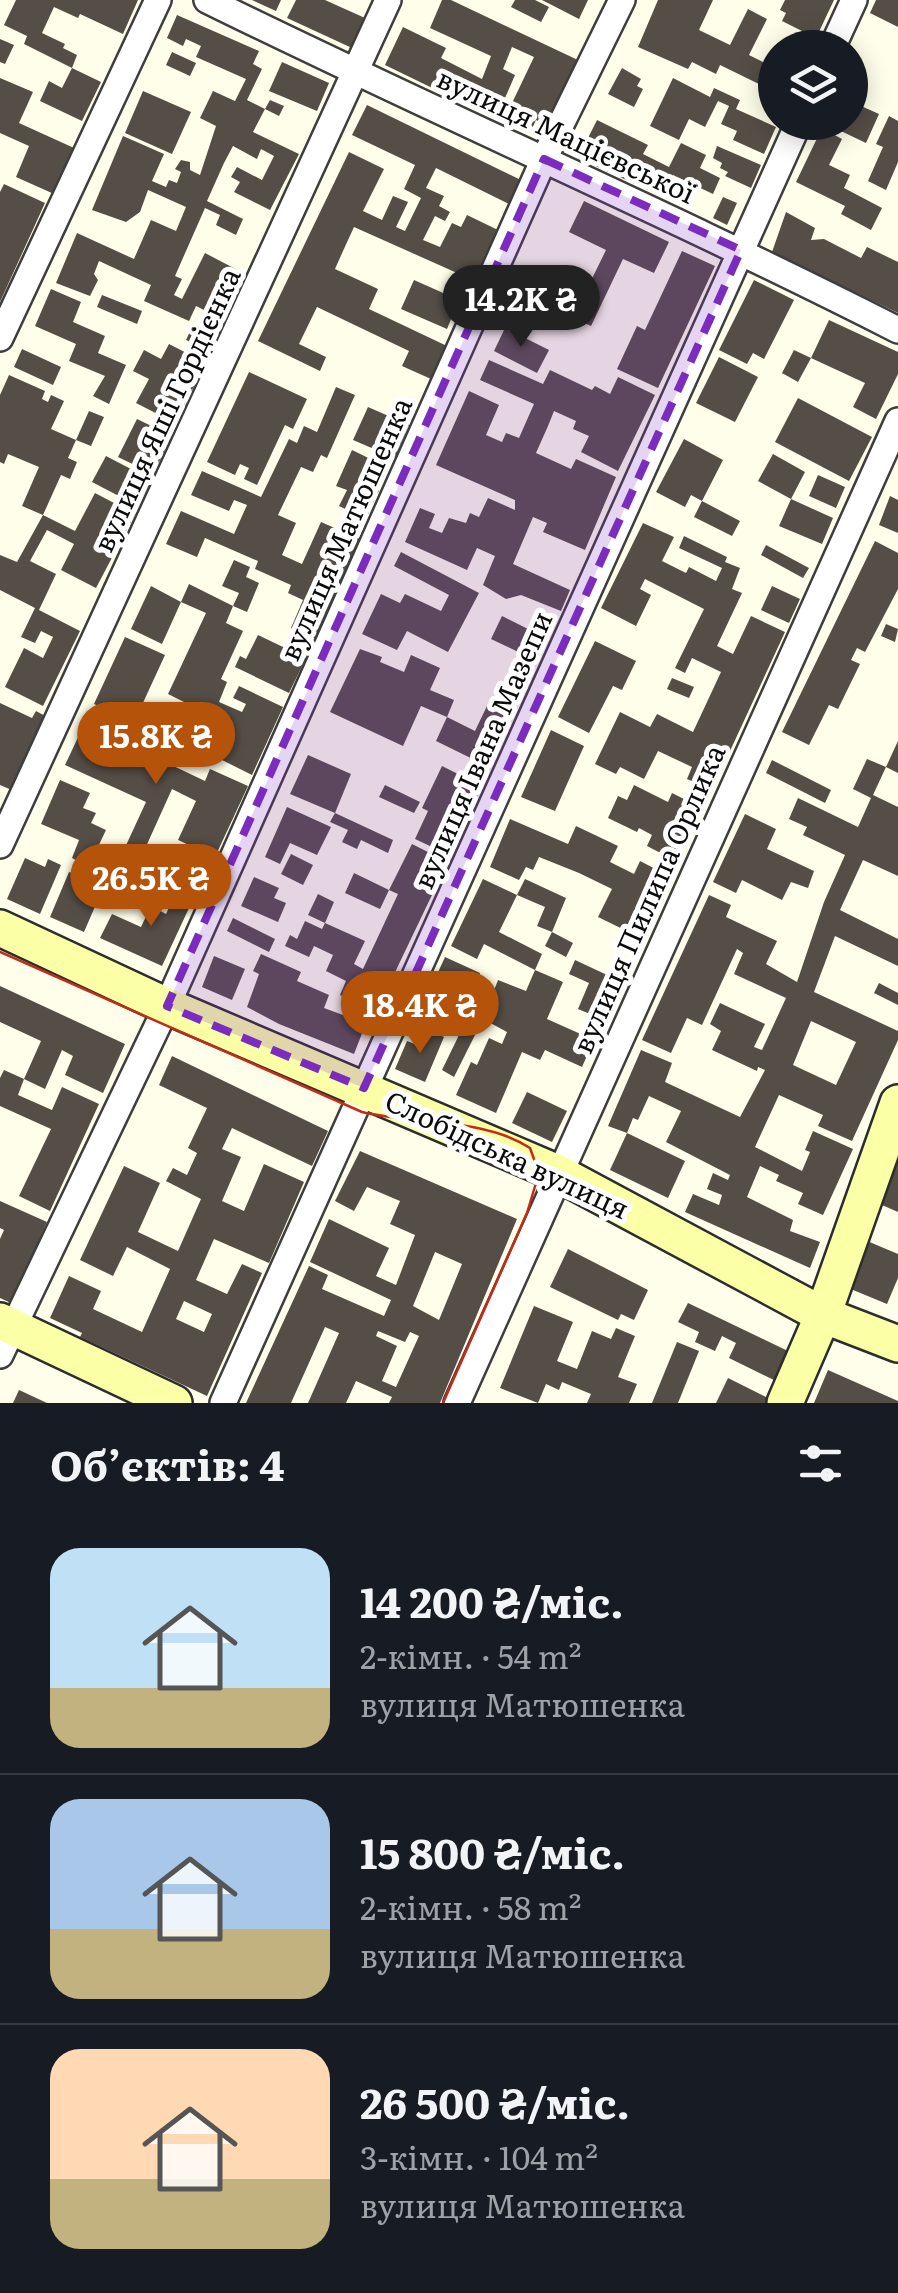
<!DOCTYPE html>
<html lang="uk">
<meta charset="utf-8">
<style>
body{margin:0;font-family:Literata,serif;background:#20242c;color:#f1f3f6;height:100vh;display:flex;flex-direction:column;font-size:38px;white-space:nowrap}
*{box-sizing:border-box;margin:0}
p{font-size:32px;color:#9ea1a6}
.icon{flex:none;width:55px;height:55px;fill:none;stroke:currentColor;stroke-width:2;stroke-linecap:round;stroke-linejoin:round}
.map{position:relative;height:1403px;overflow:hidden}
.details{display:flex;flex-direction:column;background:#171b24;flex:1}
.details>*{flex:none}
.tools{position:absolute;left:758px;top:30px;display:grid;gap:20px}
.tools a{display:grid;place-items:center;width:110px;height:110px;border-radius:50%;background:#171b24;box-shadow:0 5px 25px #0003;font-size:50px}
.price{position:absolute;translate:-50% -85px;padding:0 22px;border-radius:35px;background:#b45309;color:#fff;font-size:32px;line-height:65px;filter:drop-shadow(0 2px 5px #0008)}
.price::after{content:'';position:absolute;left:50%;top:60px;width:30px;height:22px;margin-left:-15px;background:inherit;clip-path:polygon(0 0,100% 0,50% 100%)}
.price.active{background:#222;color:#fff}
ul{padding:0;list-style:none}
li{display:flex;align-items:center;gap:30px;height:250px;padding:0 50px}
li+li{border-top:2px solid #363941}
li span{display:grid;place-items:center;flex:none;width:280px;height:200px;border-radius:30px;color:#555}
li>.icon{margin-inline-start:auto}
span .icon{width:120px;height:120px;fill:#fffc;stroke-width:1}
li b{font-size:42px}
h2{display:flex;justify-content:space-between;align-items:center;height:120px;padding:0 50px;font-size:42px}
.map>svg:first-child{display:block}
.building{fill:#554e47;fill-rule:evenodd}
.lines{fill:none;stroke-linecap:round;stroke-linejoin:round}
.street-casing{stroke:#3e3e3e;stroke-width:30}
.secondary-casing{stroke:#2d2d2d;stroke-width:40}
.street{stroke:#fff;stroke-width:25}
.secondary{stroke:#fbffa5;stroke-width:35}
.tram{stroke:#c52b19;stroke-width:2.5}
.marked{fill:#7b2cbf;fill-opacity:0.2;stroke:#7b2cbf;stroke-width:8;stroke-dasharray:20 12;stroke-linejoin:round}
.labels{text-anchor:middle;stroke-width:10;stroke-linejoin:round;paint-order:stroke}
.street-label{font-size:28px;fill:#0b0b0b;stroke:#fff}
</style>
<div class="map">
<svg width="898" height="1403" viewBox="0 0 898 1403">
<rect width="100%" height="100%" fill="#fffeea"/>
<g class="building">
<polygon points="16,0 138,0 123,34 80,14 78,18 54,7 42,33 65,44 63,48 77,55 72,68 24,44 27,36 4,25"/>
<polygon points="252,0 281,0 276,11"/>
<polygon points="296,0 325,0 365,18 352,48 287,18"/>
<polygon points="442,0 451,0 580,61 548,126 536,120 530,133 504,120 534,57 512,47 503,69 515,75 496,119 385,65 403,27 446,48 441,58 482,79 491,56 430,28"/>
<polygon points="515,0 535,0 549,7 541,22 511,7"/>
<polygon points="542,0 588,0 579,19"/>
<polygon points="658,0 713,0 699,30 730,45 748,9 767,19 749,55 775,68 775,92 720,65 716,74 692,62 688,69 638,47"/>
<polygon points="785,0 834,0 816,38 782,21 786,13 780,10"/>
<polygon points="876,0 898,0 898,27 870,13"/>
<polygon points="177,15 259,51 253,64 262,69 247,100 265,109 270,100 284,106 279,116 265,109 253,132 299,154 270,210 234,192 240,182 231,177 237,167 262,180 274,156 261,149 257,159 233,146 224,163 207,201 243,219 236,235 216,225 220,215 205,208 175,276 182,279 174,295 182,299 205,253 247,275 224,320 196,306 189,321 144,301 151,285 99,261 94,274 98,280 90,296 56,283 77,233 134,259 151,220 176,231 186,207 148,190 140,212 126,222 92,210 123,136 164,154 152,181 166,187 169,180 177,183 181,172 175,169 181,160 190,162 190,170 200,175 216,126 200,118 213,91 235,101 246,79 196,57 201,46 186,39 183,46 167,38"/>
<polygon points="0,39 14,45 5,64 0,62"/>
<polygon points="172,52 196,63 190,76 166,65"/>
<polygon points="282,62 329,83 317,111 269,91"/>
<polygon points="72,68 101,82 82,121 40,101 49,81 62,88"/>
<polygon points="622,68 641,79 637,86 643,89 634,107 608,94"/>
<polygon points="0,78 33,92 19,123 74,148 54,194 16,177 29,146 0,133"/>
<polygon points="673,78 710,97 714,88 740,100 736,109 776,127 764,154 733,140 737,131 721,124 729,106 718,101 705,127 689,119 679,140 650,126"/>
<polygon points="143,91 191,112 172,154 125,133"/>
<polygon points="850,101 879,114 866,143 822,122 850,122"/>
<polygon points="367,105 523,181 511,205 436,168 426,188 444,196 439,206 450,212 445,221 435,216 423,240 440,247 452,223 461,227 467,215 498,230 475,281 354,227 343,251 335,269 378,289 369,309 447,346 431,379 402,366 409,351 317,307 299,344 326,357 320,371 258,341 349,152 384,169 363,211 382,220 393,196 408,202 396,227 405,231 421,198 404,189 415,165 352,135"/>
<polygon points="889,116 898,121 898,162 886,190 868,181 883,147 876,144"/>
<polygon points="597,120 648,145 643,154 669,167 681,143 706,155 700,168 720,178 713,194 673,175 669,183 683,189 677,203 578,158"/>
<polygon points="822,128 842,139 829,165 850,175 844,188 882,208 871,230 841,214 845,206 796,182"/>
<polygon points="717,146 761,165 751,188 725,176 728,172 720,168 722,163 713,158"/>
<polygon points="4,184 45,203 0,302 0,192"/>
<polygon points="723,197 737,203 727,225 713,218"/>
<polygon points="584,201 669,242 654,273 623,259 591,326 554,309 546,325 513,310 529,275 582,299 606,250 569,232"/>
<polygon points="786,212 815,228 811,240 824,239 861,258 867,247 898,262 898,313 772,252"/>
<polygon points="682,251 715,266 658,388 617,369 637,326 645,330"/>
<polygon points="414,280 459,300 447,329 401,309"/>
<polygon points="754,280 794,300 764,359 753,353 747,364 719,350"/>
<polygon points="51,289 81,302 73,322 105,336 98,353 126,365 109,404 93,396 105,376 69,361 76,344 35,326"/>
<polygon points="102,295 142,311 137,324 97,307"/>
<polygon points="829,320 898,352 898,374 876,419 853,407 865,383 811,358 798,382 782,373 794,350 811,358"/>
<polygon points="192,327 218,339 212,352 186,340"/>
<polygon points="505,328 549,350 537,373 494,351"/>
<polygon points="169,344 206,363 175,423 136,403 149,379 133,371 144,350 161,359"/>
<polygon points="22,349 61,367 53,385 14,367"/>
<polygon points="719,357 758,377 735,422 696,403"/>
<polygon points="489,360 543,384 550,370 592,390 595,386 610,394 618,377 655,395 618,471 581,452 589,436 573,429 576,421 554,411 548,426 536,453 571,469 576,459 616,477 585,550 543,532 547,523 533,517 513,564 570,590 561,611 521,595 506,599 483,585 495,556 477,548 467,570 405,542 420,508 435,514 429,528 442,533 449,518 466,523 470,513 479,517 488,498 515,510 515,500 436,465 469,391 499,405 486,435 502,442 506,433 519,438 534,404 480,380"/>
<polygon points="249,372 307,399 293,429 285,425 257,485 244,479 249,468 240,464 235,475 207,462"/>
<polygon points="9,375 45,391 42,399 48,402 51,395 64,401 51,429 76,440 68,458 77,462 70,479 61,475 43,515 22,506 39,467 8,454 4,464 0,462 0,395"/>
<polygon points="336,387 355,395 327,458 321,455 313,472 301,467 278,515 296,523 282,555 302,564 321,522 360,539 316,639 291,628 303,600 288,593 291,585 255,569 258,561 205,538 197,557 166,544 181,511 234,534 247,505 234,500 229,511 191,495 202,471 261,497 289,439 297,443 304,426 317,432"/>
<polygon points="798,398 872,437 849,481 775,442"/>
<polygon points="368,407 409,425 395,458 353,440"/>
<polygon points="89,411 104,417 91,446 76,440"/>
<polygon points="137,419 172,436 153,474 118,457"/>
<polygon points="684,439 723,460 702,501 691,495 685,507 656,492"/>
<polygon points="352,450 389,468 366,519 339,506 347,490 336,486"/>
<polygon points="773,454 805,472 791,499 833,518 822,544 779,526 791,499 758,481"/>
<polygon points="106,456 152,480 138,506 92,482"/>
<polygon points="818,475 845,487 836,508 809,496"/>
<polygon points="95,493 135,514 96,588 61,570 74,544 47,530 30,561 56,574 39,610 80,631 43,706 5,687 24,648 43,658 53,637 41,631 35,643 21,637 35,608 0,590 0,555 17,562 43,515 75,531"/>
<polygon points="890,496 898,500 898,533 879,525"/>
<polygon points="702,501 740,521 732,536 694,517"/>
<polygon points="643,523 674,537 662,561 686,573 689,567 716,581 722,568 679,548 684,536 727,557 725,562 740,568 732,589 742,593 717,646 733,654 751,616 785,632 712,790 687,779 692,767 658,751 644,779 620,767 616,774 595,764 620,712 650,727 657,714 693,732 721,672 692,658 685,673 675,668 704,609 645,579 640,589 651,595 636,626 601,608"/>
<polygon points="875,541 898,553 898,589 865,652 857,648 851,660 860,664 838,709 829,705 809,745 782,732"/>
<polygon points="766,545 809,568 803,578 761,555"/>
<polygon points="401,552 479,593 448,652 407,631 397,650 362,634 381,594 400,603 405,594 441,611 449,595 394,566"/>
<polygon points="234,560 250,567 246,577 259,583 247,612 233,606 226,623 243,631 221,679 227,682 219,702 242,712 246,704 233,698 239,686 283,707 252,775 220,759 232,734 216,727 220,717 206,712 185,763 142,740 147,728 94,704 125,637 165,655 142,705 181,723 190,705 168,694 206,613 181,602 189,584 233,606 239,593 222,586"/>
<polygon points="151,586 181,602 162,644 131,629"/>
<polygon points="772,586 800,599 789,623 761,610"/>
<polygon points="502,616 544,637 533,659 491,639"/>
<polygon points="886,624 898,629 895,642 881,636"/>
<polygon points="258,635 306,658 289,693 235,667 240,656 246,659"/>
<polygon points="595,641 636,661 622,690 613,686 589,733 558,717"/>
<polygon points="360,649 382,657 380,662 404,672 411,655 440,668 430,690 454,700 447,717 475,731 487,706 511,718 487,766 436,741 447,717 421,706 403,746 330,712"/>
<polygon points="672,678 694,687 689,698 667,689"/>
<polygon points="0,703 32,718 36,711 49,718 14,791 0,785"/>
<polygon points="90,712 133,733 128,745 165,762 205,781 210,769 248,786 215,857 178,840 196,801 172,789 139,862 122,854 146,802 65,765"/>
<polygon points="551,730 584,746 555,811 521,797"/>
<polygon points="898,741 898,773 886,767"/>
<polygon points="308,755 351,774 335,813 290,794"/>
<path d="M867 759 886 767 873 795 898 807V876L863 860 840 910 898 939V966L835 936 814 992 898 1031V1040L852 1141 818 1126 823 1115 779 1095 755 1147 802 1171 810 1152 805 1150 813 1131 853 1149 823 1215 798 1204 803 1193 776 1181 779 1175 760 1166 747 1197 793 1220 790 1231 820 1242 810 1268 685 1212 693 1194 719 1205 722 1195 707 1189 713 1173 728 1180 730 1175 666 1142 681 1111 649 1096 638 1120 633 1118 627 1133 608 1126 641 1050 672 1063 665 1082 740 1117 765 1070 758 1067 757 1071 712 1050 721 1031 710 1024 720 1003 765 1024 754 1047 762 1050 786 998 734 974 743 953 737 949 702 1025 687 1018 671 1053 642 1040 709 895 731 905 726 917 777 941 766 964 797 982 824 902 845 855 803 835 807 827 789 819 798 798 858 827 871 798 853 789ZM811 1021 856 1042 836 1085 793 1065Z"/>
<polygon points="772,760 831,790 825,803 766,773"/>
<polygon points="442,766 482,786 449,855 415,839 428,811 422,808"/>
<polygon points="60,780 90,793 83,808 96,813 91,823 106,830 97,849 119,861 116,872 96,861 89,867 72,858 79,840 41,824"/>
<polygon points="385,785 420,802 414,813 379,797"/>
<polygon points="634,785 668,802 672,793 702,808 676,861 647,846 652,835 639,828 637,832 608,818 618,796 627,800"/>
<polygon points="287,807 331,827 317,855 290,843 280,864 265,857"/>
<polygon points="335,813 393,840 388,853 361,840 357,849 342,842 348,830 330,822"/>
<polygon points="745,814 776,829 767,849 814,871 808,888 791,882 782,900 742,880 736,893 713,882"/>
<polygon points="510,819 568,844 576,826 618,846 610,862 634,874 640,861 669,876 639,937 598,917 612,889 579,873 539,857 533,870 526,867 519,880 490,867"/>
<polygon points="412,844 434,855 427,867 442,874 376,1012 340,995 346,981 326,971 333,955 314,946 309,957 285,946 290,935 297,939 305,921 322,929 325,923 365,941 354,964 363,969 398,894 389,890 380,909 345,893 354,873 389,890"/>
<polygon points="291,854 313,865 303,885 281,874"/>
<polygon points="25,858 45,867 48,859 61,865 40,914 7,899"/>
<polygon points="69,872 82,876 77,887 82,889 89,874 106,881 84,932 50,917"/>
<polygon points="254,877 279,888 274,898 286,903 278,922 241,906"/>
<polygon points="483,879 517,895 499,932 542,954 535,970 484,944 477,959 451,946"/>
<polygon points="525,879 566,898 552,932 537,926 545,907 517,895"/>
<polygon points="179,885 196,893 162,966 100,938 112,914 141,927 151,906 166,914"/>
<polygon points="318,894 334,902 325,923 308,915"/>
<polygon points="233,918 275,939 269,952 227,931"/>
<polygon points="552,932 573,943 566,957 545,946"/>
<polygon points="261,954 301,972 297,981 329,995 324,1008 343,1015 345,1009 368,1018 354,1054 279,1024 247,1007 259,974 253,971"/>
<polygon points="214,956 245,969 232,1000 202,987"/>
<polygon points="445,957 480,973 463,1010 483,1019 454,1077 442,1070 459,1035 418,1016"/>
<polygon points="575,960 620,981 602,1019 578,1009 589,983 569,974"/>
<polygon points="535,970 563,982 547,1019 594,1040 582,1067 545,1050 540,1060 522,1052 496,1113 456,1095 471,1062 477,1065 489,1038 502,1044 507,1032 483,1019 498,980 526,991"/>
<polygon points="879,983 898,993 898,1005 874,993"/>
<polygon points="0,986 125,1044 103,1093 65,1075 73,1056 62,1050 45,1089 24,1079 18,1095 52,1110 62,1087 99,1104 50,1211 19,1196 51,1129 0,1106 0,1078 4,1070 24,1079 41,1041 0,1022"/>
<polygon points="427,1029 444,1037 425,1082 395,1069 407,1041 420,1046"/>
<path d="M172 1056 328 1131 312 1166 232 1128 222 1149 241 1157 222 1201 244 1211 264 1164 304 1182 269 1263 214 1239 196 1280 227 1294 242 1264 262 1273 207 1396 80 1337 82 1333 50 1318 69 1276 101 1291 93 1309 142 1332 170 1269 127 1247 113 1276 80 1260 124 1166 160 1183 138 1232 178 1251 201 1199 166 1181 173 1168 187 1175 197 1153 188 1148 207 1108 159 1085ZM184 1301 212 1314 204 1332 176 1319Z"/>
<polygon points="527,1092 567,1111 552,1142 512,1123"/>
<polygon points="627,1133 685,1161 668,1198 610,1170"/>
<path d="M360 1151 517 1219 440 1403H389L392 1397 356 1381 346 1403H308L339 1333 325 1327 291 1403H246L309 1266 328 1275 322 1289 384 1316 391 1300 310 1262 329 1219 389 1248 376 1276 396 1285 415 1235 390 1224 400 1201 367 1187 354 1211 335 1201ZM435 1252 462 1264 439 1320 413 1306ZM378 1331 405 1342 410 1332 419 1336 396 1387 382 1381 397 1346 376 1336Z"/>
<polygon points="894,1160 898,1161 898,1212 875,1202"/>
<polygon points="0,1201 47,1222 11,1303 0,1298 0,1239 4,1230 0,1228"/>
<polygon points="860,1238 898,1254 898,1278 887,1304 841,1285"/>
<polygon points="568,1249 648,1290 634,1320 621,1314 618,1320 550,1287"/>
<polygon points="688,1303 790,1352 776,1381 729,1358 736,1343 722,1336 715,1351 695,1342 699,1332 678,1322"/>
<polygon points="534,1306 573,1322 557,1361 577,1369 592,1331 611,1339 616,1328 635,1336 618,1377 637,1384 629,1403 587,1403 591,1394 562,1382 559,1390 546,1384 538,1403 500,1388"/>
<polygon points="677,1342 699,1351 678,1403 652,1403"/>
<polygon points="828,1370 898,1401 898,1403 814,1403"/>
<polygon points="728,1378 770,1399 768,1403 716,1403"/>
<polygon points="19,1390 47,1403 13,1403"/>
</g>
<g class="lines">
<defs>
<g id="street">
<path d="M207 0C436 113 670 214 898 330"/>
<polyline points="832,48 854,0"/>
<polyline points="0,338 158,0"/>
<polyline points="0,845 388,0"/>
<polyline points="0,1355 167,1006 544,159 622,0"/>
<polyline points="223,1403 799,122"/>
<polyline points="457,1403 898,421"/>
</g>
<g id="secondary">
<polyline points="0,928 167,1006 558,1173 823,1315 898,1344"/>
<polyline points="0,1321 174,1403"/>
<polyline points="785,1403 823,1315 898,1103"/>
</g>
</defs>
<use href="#street" class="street-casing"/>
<use href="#secondary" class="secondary-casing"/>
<use href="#street" class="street"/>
<use href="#secondary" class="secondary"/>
<path class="tram" d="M0 952 362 1112C417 1125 484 1118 530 1148L539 1173 527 1213 443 1403"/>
</g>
<path class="marked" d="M544 159 741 250 364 1088 167 1006Z"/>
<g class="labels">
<g class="street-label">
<text transform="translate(566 136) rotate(25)" y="10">вулиця Мацієвської</text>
<text transform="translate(167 410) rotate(-65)" y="10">вулиця Яші Гордієнка</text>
<text transform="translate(346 529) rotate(-66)" y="10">вулиця Матюшенка</text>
<text transform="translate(483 750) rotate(-66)" y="10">вулиця Івана Мазепи</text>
<text transform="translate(649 899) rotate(-66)" y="10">вулиця Пилипа Орлика</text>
<text transform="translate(507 1155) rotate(25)" y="10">Слобідська вулиця</text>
</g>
</g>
</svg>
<div class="tools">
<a><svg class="icon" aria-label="layers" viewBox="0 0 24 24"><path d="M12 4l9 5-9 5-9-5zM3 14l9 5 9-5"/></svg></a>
</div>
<b class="price active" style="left:521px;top:350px">14.2K ₴</b>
<b class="price" style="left:156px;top:787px">15.8K ₴</b>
<b class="price" style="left:151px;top:929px">26.5K ₴</b>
<b class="price" style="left:420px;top:1056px">18.4K ₴</b>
</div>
<section class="details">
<h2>Об’єктів: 4<svg class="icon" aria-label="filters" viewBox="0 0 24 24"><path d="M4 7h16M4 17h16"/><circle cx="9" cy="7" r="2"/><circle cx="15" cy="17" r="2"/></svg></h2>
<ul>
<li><span style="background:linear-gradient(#bfe0f5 70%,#c2b280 0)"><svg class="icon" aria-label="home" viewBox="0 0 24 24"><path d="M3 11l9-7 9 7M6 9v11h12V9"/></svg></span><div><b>14 200 ₴/міс.</b><p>2-кімн. · 54 m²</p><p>вулиця Матюшенка</p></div></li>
<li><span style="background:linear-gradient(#a9c7e8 65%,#c2b280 0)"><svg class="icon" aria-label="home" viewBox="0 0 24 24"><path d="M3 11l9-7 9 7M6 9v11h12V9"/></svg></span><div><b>15 800 ₴/міс.</b><p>2-кімн. · 58 m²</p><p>вулиця Матюшенка</p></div></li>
<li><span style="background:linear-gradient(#ffd9b3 65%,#c2b280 0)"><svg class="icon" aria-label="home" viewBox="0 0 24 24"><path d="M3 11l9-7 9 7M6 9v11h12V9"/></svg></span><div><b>26 500 ₴/міс.</b><p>3-кімн. · 104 m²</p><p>вулиця Матюшенка</p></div></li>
</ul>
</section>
